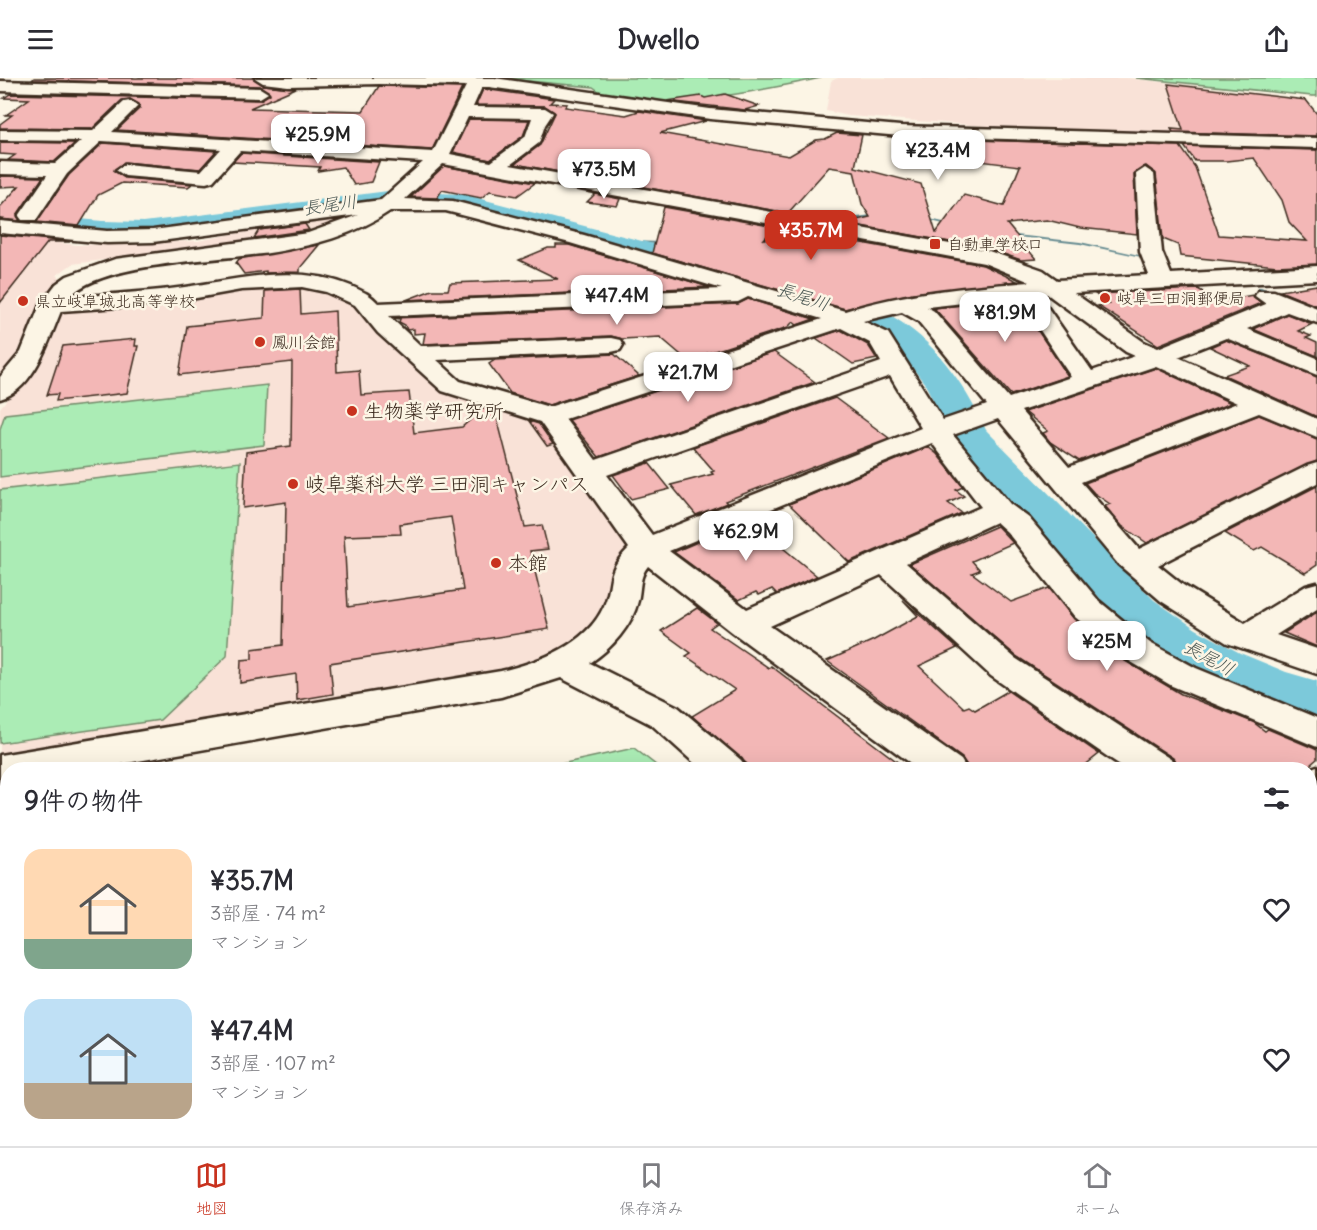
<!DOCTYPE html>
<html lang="ja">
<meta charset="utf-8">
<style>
body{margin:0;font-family:Delius,"Klee One",sans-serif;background:#f7f7f7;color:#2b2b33;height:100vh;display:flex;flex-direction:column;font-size:22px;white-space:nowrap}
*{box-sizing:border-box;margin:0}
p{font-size:20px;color:#7c7c81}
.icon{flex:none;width:33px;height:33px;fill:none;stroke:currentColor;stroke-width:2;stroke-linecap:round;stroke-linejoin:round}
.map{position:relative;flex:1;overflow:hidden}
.panel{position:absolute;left:0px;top:684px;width:1317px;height:384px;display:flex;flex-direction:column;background:#fff;border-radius:24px 24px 0 0;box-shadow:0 6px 24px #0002}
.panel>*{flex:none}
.price{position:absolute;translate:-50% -51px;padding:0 14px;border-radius:12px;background:#fff;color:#222;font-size:20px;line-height:39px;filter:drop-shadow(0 2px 3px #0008)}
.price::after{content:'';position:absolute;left:50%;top:36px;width:18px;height:14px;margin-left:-9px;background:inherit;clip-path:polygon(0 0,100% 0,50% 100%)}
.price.selected{background:#c8321e;color:#fff}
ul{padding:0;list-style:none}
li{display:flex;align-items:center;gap:18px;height:150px;padding:0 24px}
li span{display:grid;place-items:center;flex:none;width:168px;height:120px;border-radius:18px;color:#555}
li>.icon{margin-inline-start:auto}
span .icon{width:72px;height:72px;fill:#fffc;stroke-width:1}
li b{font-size:26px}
h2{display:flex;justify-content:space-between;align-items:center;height:72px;padding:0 24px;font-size:26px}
header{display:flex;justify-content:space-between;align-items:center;height:78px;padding:0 24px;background:#fff;font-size:27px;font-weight:700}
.tab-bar{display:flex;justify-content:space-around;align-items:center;height:84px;border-top:2px solid #e1e1e2;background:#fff;font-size:16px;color:#7c7c81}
.tab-bar a{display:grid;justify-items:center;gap:3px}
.tab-bar .selected{color:#c8321e}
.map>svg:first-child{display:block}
.built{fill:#f9e2d7}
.green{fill:#abecb5;stroke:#738b6a;stroke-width:1.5}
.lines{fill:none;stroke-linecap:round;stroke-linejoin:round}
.stream{fill:#62898f;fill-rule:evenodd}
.river{fill:#7cc9da;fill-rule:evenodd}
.building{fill:#f3b7b6;stroke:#3b2a1e;stroke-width:1.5;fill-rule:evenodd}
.minor-casing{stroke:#3b2a1e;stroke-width:5}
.minor{fill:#fcf5e5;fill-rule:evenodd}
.poi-dot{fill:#c8321e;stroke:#fcf5e5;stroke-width:2}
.labels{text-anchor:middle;stroke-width:5;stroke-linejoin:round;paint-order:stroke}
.far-poi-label{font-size:16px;fill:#3b2a1e;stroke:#fcf5e5;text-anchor:start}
.far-water-label{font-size:18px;font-style:italic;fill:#4e5a56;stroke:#fcf5e5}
.poi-label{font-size:20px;fill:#3b2a1e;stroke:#fcf5e5;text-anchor:start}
</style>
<header><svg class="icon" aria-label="menu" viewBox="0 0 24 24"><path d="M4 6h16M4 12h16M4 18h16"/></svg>Dwello<svg class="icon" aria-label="share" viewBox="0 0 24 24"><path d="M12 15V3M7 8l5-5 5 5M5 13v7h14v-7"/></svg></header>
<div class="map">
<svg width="1317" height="1068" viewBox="0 0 1317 1068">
<rect width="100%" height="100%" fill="#fcf5e5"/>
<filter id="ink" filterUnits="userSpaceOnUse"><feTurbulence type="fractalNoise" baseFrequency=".0167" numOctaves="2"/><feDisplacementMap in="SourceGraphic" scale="12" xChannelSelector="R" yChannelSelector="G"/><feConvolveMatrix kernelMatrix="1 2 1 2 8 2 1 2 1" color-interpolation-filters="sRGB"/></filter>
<g filter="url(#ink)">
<g class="built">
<polygon points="838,0 1127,0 1275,17 1294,41 1317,56 1317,60 1013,50 849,38 826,33 831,3"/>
<polygon points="341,134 350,140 299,157 72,186 57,197 62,202 31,245 16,278 0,299 0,158 77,167 198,163"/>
<polygon points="270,206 300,207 330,214 359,228 386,260 436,308 540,339 632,472 615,490 602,532 582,562 548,585 0,682 0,330 32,291 61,231"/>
</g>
<g class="green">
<path d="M496 0H821C770 10 634 42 593 9Z"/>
<polygon points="1136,0 1317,0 1317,18 1312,18"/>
<polygon points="267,307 264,367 0,399 0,351 5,336"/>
<polygon points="240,384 227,578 160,642 0,665 0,412"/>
<polygon points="634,670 661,691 538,691"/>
<polygon points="7,841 8,1060 880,1060 882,1068 0,1068 0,847"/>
</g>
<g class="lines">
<g class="stream">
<polygon points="878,136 880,137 880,138 837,144 835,143 837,142"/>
<polygon points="921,139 952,146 954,147 952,148 923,141 921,140"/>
<polygon points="814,150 816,150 816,152 755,163 753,162"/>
<polygon points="1006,156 1080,164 1148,179 1146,180 1080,166 1008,158 1006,157"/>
<polygon points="599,162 662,164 664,165 662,166 601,164 599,163"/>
<polygon points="1257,209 1261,209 1279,216 1276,218 1257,211"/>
</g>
<path class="river" d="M388 113 462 116 730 186 888 236C935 262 963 304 986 352L1154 522 1196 551 1240 575 1286 594 1317 603V639L1251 619 1205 599 1162 574 1122 544 955 365 925 306 908 284 881 259 864 250 708 200 461 132C355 125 264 152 160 160 107 164 53 156 0 152V134L102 143 144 144Z"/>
</g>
<g class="building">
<polygon points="34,0 253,0 263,7 296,10 250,30 363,33 379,8 462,10 432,72 117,52 140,30 139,26 130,21 122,22 92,51 0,50 0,46 12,37 6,37 29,21 4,20 10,16 260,22 270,16 260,8 32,2"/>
<polygon points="1168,6 1306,22 1317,36 1317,58 1173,54 1171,51 1183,52"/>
<polygon points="483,11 554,21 550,25 567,26 565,29 626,37 639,33 706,43 660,55 789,78 816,62 825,61 837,55 862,57 855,89 921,106 936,155 964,117 1004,128 1020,88 893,72 903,60 1180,68 1195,89 1219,157 1307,163 1289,144 1282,122 1254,80 1226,83 1195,83 1184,68 1317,72 1317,186 1277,188 1180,178 1178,167 1163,161 1156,96 1146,88 1134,96 1137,156 1080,150 1047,142 1007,146 1036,181 1021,182 989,171 844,145 870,139 862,126 854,93 829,89 788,135 515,86 540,67 555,35 545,28 476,27"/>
<polygon points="725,16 759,28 745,32 667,23 701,18 705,20"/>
<polygon points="469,41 529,42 523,58 490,82 453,74"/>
<polygon points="0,64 75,65 54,84 8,82 15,77 0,76"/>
<polygon points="103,65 216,73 200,91 124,84 114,93 125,100 192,106 188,109 122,105 98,117 79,148 36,144 69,97"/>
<polygon points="241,75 379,84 371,104 354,107 343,89 318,93 320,89 233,84"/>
<polygon points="444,88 535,105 517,118 490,113 481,120 442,112 437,120 411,119"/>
<polygon points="0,98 43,99 17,137 20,143 0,141 0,129 19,108 0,109"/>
<polygon points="595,116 620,121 617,128 587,124"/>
<polygon points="664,129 775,149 764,161 801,154 983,187 1017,203 913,215 845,231 652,175"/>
<polygon points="305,146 309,152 254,160 259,152"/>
<polygon points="0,157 70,164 48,164 0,225"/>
<polygon points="319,167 300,190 300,194 266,195 266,193 244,196 236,185 239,181"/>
<polygon points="556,167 569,167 709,209 406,222 432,212 448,212 450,205 558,201 519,182 548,170 556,170"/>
<polygon points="1317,207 1317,228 1280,213"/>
<path d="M300 211 301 236 335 233 337 294 359 292 361 317 409 314 414 355 462 349 485 329 495 332 525 449 542 447 548 471 530 473 549 551 330 585 333 616 297 622 296 596 240 605 241 582 252 581V571L283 567 286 424 243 430 246 374 291 368 292 284 179 297 187 248 264 240 265 213ZM451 439 463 512 348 529 344 458 401 456 400 446Z"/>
<polygon points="1198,211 1218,223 1253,217 1261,225 1158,267 1098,228 1109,226 1095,216"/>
<polygon points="748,221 814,241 797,247 793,244 788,249 687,282 660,259 622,261 611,258 423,266 425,255 414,256 414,251 407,252 405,247 399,244 400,241 394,240 738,226"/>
<polygon points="1017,221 1068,298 1011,317 934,230"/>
<polygon points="1287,236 1312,246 1298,253 1311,258 1306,260 1317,265 1317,278 1253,251"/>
<polygon points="841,252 868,267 877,281 853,286 816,260"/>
<polygon points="136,261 135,268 138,268 127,315 56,323 58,316 47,317 63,268"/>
<polygon points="1226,262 1317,299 1317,339 1224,297 1250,288 1210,269"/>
<polygon points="774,274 815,304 599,379 569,342"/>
<polygon points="614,276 639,298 549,327 510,315 489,286 495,282"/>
<polygon points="1156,290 1231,325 1079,383 1050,364 1043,355 1048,353 1025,334"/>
<polygon points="835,320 889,360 725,423 727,425 696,437 671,407 713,396 711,394 714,393 693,369"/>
<polygon points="1259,337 1317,361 1317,383 1147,465 1122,448 1105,428 1110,426 1094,415 1085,405"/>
<polygon points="529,343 539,346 553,366 547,368"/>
<polygon points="928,369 937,376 963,409 956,412 964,418 948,425 962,435 849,484 789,426"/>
<polygon points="649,385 670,411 631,421 613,397"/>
<polygon points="1317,408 1317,487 1305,495 1262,469 1254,473 1225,455"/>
<polygon points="749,442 817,498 777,516 772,511 759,517 756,514 739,522 674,474"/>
<polygon points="997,448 1013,465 972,483 980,492 972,495 1011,524 1049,510 1074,541 1125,583 1181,616 1253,644 1265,653 1268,651 1313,670 1317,672 1317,681 1304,692 1180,692 1173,680 1016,578 910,486"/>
<polygon points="903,522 957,570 919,588 964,630 969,628 975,632 1008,613 1099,676 1079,692 970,692 962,680 827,583 874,562 918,538"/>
<polygon points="697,530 717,545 710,550 769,590 771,588 908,692 754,692 692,638 735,612 686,578 691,575 661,553"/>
<polygon points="1317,534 1317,569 1284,555"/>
</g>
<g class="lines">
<defs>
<g id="minor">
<path d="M255 0H494L710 31 900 48 1317 60V70L900 58 710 41 489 9H482L473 29 545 30 553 35 545 47 539 65 510 87 989 173 1043 192 1057 202 1149 197 1140 174 1136 96 1145 90 1154 96 1162 174 1171 196 1317 188V202L1074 215 1144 264 1158 270 1266 226 1255 218 1258 213H1274L1317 230V245L1287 234 1247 251 1317 280V297L1226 260 1178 279 1317 341V359L1259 335 1081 404 1139 471 1307 388 1317 385V405L1158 487 1183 507 1245 545 1306 508 1317 505V531L1276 557 1317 571V596L1227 565 1161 523 1118 486 998 341 953 357 1010 426 1029 440 1099 523 1150 565 1196 590 1317 640V669L1172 608 1126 581 1075 539 1007 454 996 444 906 485 1015 580 1172 682 1178 692H1128L1108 679 991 598 881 497 770 548 961 682 967 692H920L732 554 648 488C639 498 641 511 638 523 632 548 611 571 590 585L678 629 741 682 747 692H702L652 647 561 600 501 619 87 692H8V705L0 707V677L501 593C539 584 587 567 604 528 615 502 604 495 629 470L540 344 442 313 378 255 355 227 326 214 302 209 241 212 163 226 61 233C49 262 34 312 0 321V299L21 274 40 227 56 206 67 198 115 181 308 155 358 137 153 164 107 165 0 155V143L107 153 153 152 381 122 423 84 240 73 213 103 206 105 125 98 116 92 125 86 201 93 221 71 102 63 67 96 36 142H22L19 138 47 97 0 96V84L55 86 81 63 0 62V52L93 53 124 24 130 23 138 28 112 54 433 74 466 8 379 6 288 8 263 5ZM468 39 532 40 525 59 491 84 450 76ZM443 86 984 185 1030 204C968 209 904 214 845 233L584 157 453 123 405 121ZM390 133H446L570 165 722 211 378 225C370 216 362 213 351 208 288 182 225 206 161 212 131 215 100 217 70 219 99 184 223 182 269 175 312 168 355 157 390 133ZM1047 216 1126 274 1135 278 1092 293 1039 217ZM748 219 822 241 549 329 460 303 437 282 611 274 620 272 623 267 620 262 611 260 421 268 389 238 738 224ZM1018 219 1071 299 1009 320 934 233 927 229ZM902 234 918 243 987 327 943 342 888 255 863 243ZM841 250 870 265 881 284 596 382 565 341ZM1156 288 1237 325 1069 389 1021 333ZM890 298 921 350 652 457 607 397ZM932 365 981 429 747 531 669 473Z"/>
<polygon points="0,3 260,10 268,15 260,20 0,13"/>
<polygon points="1317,688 1317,724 1310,726 1310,692 1306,692"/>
<polygon points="1310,764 1317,766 1317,803 1310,801"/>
<polygon points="1310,927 1317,930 1317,977 1310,974"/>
<polygon points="947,1060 1002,1060 999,1068 944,1068"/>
<polygon points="1139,1060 1195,1060 1198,1068 1142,1068"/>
</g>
</defs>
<use href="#minor" class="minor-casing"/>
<use href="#minor" class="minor"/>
</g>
</g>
<g class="poi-dot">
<rect x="929" y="160" width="12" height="12" rx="3"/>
<circle cx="1105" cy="220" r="6"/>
<circle cx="23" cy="223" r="6"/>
<circle cx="260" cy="264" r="6"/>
<circle cx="352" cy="333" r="6"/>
<circle cx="293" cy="406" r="6"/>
<circle cx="496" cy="485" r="6"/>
</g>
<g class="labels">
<g class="far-poi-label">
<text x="947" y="172">自動車学校口</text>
<text x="1117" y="226">岐阜三田洞郵便局</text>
<text x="35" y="229">県立岐阜城北高等学校</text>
<text x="272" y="270">鳳川会館</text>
</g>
<g class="far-water-label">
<text transform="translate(330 127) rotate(-8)" y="6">長尾川</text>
<text transform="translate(803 219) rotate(18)" y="6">長尾川</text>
<text transform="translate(1209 580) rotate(29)" y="6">長尾川</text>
</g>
<g class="poi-label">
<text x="364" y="340">生物薬学研究所</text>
<text x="305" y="413">岐阜薬科大学 三田洞キャンパス</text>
<text x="508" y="492">本館</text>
</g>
</g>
</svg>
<b class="price" style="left:318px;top:87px">¥25.9M</b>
<b class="price" style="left:938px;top:103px">¥23.4M</b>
<b class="price" style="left:604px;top:122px">¥73.5M</b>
<b class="price selected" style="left:811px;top:183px">¥35.7M</b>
<b class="price" style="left:617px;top:248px">¥47.4M</b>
<b class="price" style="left:1005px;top:265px">¥81.9M</b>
<b class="price" style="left:688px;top:325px">¥21.7M</b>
<b class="price" style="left:746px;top:484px">¥62.9M</b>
<b class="price" style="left:1107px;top:594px">¥25M</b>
<section class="panel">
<h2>9件の物件<svg class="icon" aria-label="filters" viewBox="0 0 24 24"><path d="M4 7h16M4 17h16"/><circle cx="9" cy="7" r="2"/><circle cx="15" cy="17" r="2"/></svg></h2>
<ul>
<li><span style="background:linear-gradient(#ffd9b3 75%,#7fa58c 0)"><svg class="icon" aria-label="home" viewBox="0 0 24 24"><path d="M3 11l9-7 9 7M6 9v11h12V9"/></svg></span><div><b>¥35.7M</b><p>3部屋 · 74 m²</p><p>マンション</p></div><svg class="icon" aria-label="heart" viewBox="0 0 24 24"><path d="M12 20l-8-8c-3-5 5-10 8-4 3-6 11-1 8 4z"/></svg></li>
<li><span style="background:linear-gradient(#bfe0f5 70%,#b9a48a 0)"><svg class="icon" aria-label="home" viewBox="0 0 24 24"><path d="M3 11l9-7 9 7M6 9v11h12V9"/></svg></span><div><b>¥47.4M</b><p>3部屋 · 107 m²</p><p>マンション</p></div><svg class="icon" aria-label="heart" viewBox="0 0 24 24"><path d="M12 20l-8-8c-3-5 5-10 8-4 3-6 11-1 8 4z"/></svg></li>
</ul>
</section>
</div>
<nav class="tab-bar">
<a class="selected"><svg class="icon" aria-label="map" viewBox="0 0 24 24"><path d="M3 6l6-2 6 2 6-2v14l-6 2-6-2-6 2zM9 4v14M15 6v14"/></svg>地図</a>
<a><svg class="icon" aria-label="saved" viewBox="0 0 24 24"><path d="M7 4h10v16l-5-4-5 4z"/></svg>保存済み</a>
<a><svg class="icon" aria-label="home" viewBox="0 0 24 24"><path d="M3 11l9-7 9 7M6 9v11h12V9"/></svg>ホーム</a>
</nav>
